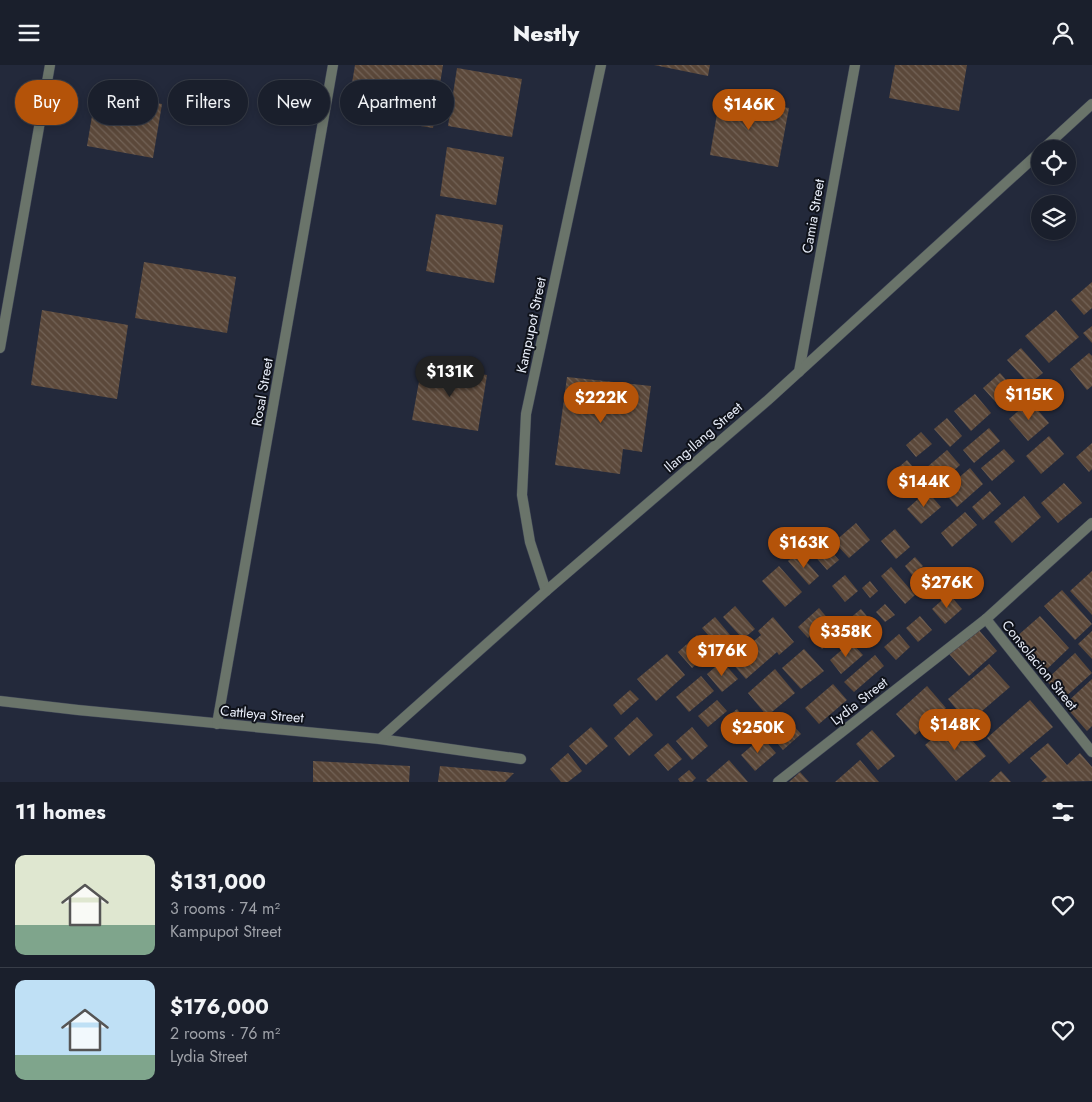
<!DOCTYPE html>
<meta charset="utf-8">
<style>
body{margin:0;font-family:Jost,sans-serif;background:#272c38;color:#f1f3f6;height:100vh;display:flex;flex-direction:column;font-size:19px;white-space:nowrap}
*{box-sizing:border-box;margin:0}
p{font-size:16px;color:#9fa2a9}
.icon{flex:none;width:28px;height:28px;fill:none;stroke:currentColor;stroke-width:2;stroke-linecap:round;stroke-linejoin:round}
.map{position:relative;height:717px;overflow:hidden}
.side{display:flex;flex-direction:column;background:#1a1f2c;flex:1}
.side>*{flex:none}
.top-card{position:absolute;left:15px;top:15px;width:500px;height:45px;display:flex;gap:10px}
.tools{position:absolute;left:1031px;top:75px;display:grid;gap:10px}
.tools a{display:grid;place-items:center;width:45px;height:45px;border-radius:50%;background:#1a1f2c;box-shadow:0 2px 8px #0003,0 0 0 1px #383d48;font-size:25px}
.price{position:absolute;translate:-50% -42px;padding:0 11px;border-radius:18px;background:#b45309;color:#fff;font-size:16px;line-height:32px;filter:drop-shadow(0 1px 2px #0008)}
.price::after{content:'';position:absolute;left:50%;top:30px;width:15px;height:11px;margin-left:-8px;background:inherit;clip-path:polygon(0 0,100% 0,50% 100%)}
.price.on{background:#222;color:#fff}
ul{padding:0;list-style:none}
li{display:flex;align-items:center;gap:15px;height:125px;padding:0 15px}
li+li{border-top:1px solid #383d48}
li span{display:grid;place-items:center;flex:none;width:140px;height:100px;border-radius:10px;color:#555}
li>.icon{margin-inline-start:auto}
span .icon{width:60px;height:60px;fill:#fffc;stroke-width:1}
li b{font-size:21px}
h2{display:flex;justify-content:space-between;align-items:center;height:60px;padding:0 15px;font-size:21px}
.tag{padding:0 18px;border-radius:22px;background:#1a1f2c;box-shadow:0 2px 8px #0003,0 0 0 1px #383d48;font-size:18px;line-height:45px}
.tag.on{background:#b45309;color:#fff}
header{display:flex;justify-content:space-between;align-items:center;height:65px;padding:0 15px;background:#1a1f2c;font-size:22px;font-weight:800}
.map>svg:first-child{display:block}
.building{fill:url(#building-back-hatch)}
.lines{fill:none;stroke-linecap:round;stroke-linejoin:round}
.minor-casing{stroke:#3e4455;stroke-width:11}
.minor{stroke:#6a746a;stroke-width:10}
.labels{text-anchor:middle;stroke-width:4;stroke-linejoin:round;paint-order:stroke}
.street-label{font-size:14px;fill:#e7ecf8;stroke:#0f121a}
</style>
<header><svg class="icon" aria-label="menu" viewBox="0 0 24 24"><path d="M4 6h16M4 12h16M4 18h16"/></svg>Nestly<svg class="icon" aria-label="person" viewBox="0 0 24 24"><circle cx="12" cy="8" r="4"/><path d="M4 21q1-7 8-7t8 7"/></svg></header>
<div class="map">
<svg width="1092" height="717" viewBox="0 0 1092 717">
<defs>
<pattern id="building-back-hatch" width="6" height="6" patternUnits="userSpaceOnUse" patternTransform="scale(1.25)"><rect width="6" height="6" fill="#5b483a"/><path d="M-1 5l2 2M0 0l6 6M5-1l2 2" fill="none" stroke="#736357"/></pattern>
</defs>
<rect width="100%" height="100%" fill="#23293b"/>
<g class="building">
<polygon points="355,0 443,0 433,63 347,49"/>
<polygon points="654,0 710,0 708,11"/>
<polygon points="895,0 967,0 959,46 889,33"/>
<polygon points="457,3 522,14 512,72 448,61"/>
<polygon points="96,27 162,39 153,93 87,81"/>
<polygon points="720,31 789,43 778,102 710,90"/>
<polygon points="447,82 504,92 496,140 440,131"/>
<polygon points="436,149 503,160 494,218 426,206"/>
<polygon points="144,197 236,212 227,268 135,253"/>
<polygon points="1092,217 1092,243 1084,250 1071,235"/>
<polygon points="42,245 128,260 117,334 31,320"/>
<polygon points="1056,245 1079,272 1049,298 1025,271"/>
<polygon points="1092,261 1092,278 1083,268"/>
<polygon points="1021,283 1043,308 1029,319 1007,295"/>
<polygon points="1089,288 1092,291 1092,321 1087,325 1070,304"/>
<polygon points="422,300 487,310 478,366 412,355"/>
<polygon points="1000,308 1017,327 1000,342 983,323"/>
<polygon points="567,312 651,321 642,387 623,384 620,409 555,400"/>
<polygon points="975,329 991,348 971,366 954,346"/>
<polygon points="1030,336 1049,358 1028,376 1009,354"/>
<polygon points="947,353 962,371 950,382 934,364"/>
<polygon points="989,363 1000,376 974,398 963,385"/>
<polygon points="921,367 932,379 916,392 906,380"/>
<polygon points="1049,371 1064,389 1041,409 1026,391"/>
<polygon points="1092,378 1092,404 1089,407 1076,392"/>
<polygon points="1004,384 1015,396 992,416 981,403"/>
<polygon points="947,385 960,400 939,419 926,403"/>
<polygon points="907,395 919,409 903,423 891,409"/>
<polygon points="970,403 983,419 957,442 943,426"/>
<polygon points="1064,418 1082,438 1058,458 1041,438"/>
<polygon points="927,426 941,442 921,459 907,444"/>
<polygon points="990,426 1001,439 983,455 972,442"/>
<polygon points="1024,431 1041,452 1012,478 994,457"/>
<polygon points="965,447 977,460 952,482 941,468"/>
<polygon points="856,458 870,475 849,493 834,477"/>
<polygon points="811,463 839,495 827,505 799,473"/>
<polygon points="895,464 910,482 896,494 881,476"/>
<polygon points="798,487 819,511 809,520 788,496"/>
<polygon points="915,492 923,501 912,510 905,501"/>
<polygon points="779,501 802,527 785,542 762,516"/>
<polygon points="891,502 915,530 905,539 881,511"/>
<polygon points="1092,506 1092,550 1070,526"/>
<polygon points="845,510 858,526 845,537 832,521"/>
<polygon points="870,516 878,526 870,533 862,523"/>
<polygon points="1062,525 1092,559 1075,575 1044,541"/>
<polygon points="949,529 962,544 945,559 932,544"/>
<polygon points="885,539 895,550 885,557 876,547"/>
<polygon points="735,541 755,564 743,574 723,552"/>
<polygon points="819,543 829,555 808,573 798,562"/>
<polygon points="861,544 877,563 865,573 849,554"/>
<polygon points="920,551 932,565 918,577 906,563"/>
<polygon points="1040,551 1069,583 1046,605 1016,572"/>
<polygon points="715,552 736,577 724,588 702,563"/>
<polygon points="773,552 794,577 779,590 777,587 746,614 730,596 761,570 758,566"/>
<polygon points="837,559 843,567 822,584 816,577"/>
<polygon points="978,564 997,586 969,611 949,589"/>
<polygon points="1092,566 1092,594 1078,579"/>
<polygon points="899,569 910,582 896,595 884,582"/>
<polygon points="697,570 711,587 692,603 678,587"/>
<polygon points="851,577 863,590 841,609 830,595"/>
<polygon points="804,584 824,606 801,624 782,603"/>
<polygon points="1075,588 1092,608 1063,634 1046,615"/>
<polygon points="667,589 685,610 656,636 637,614"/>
<polygon points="875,590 884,601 854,627 844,617"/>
<polygon points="722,596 738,614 722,627 707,609"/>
<polygon points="989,599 1010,622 968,658 948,634"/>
<polygon points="775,604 795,628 767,651 748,628"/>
<polygon points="701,611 714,626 689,647 676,632"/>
<polygon points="1092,614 1092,661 1087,666 1064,640"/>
<polygon points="833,619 847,635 819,659 805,643"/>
<polygon points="927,621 946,643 915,670 896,649"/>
<polygon points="630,625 639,634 621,650 613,640"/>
<polygon points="717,635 727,646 708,662 698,651"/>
<polygon points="1030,635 1053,662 1009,699 987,673"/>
<polygon points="737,644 749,658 735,670 723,656"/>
<polygon points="784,650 801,669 783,685 766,665"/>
<polygon points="637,652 653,670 629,691 614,673"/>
<polygon points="954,655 986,691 956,716 925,680"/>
<polygon points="591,662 608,681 586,700 569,681"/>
<polygon points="692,662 708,681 692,695 676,676"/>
<polygon points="872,665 895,691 878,705 856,679"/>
<polygon points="762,672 776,688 755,706 741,690"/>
<polygon points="668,678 682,694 668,706 654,690"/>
<polygon points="1048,678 1067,700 1080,688 1092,702 1092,716 1041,717 1047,712 1030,693"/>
<polygon points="568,688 582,706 568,717 561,717 550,704"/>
<polygon points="729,695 748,717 708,717 706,715"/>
<polygon points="860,695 879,717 835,717"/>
<polygon points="313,696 410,701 409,717 313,717"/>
<polygon points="440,701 514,708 505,717 438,717"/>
<polygon points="689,705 696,713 692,717 680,717 678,714"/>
<polygon points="1001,706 1011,717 989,717"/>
<polygon points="800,707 809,717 789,717"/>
</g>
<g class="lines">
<defs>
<g id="minor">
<polyline points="1043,84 1092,39"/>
<polyline points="0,283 50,0"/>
<polyline points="799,307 855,0"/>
<polyline points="546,526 530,477 522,430 526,349 601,0"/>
<polyline points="986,554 1092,687"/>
<polyline points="0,636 78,645 380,674 521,694"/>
<polyline points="217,659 333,0"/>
<polyline points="380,674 546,526 768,335 1040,87"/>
<polyline points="778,717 986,554 1092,458"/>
</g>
</defs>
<use href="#minor" class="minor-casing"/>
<use href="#minor" class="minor"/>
</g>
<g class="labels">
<g class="street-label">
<text transform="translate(813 151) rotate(-80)" y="5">Camia Street</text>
<text transform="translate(531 260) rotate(-78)" y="5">Kampupot Street</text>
<text transform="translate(262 327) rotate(-80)" y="5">Rosal Street</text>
<text transform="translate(703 372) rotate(-41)" y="5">Ilang-Ilang Street</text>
<text transform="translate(1040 600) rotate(51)" y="5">Consolacion Street</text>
<text transform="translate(859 636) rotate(-38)" y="5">Lydia Street</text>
<text transform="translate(262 649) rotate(5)" y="5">Cattleya Street</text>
</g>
</g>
</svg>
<div class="tools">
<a><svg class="icon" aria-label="locate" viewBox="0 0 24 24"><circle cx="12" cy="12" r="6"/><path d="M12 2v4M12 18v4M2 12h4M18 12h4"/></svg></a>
<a><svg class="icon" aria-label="layers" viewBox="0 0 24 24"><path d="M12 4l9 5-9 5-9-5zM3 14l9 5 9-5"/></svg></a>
</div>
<b class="price" style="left:749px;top:66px">$146K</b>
<b class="price on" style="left:450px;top:333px">$131K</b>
<b class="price" style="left:1029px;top:356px">$115K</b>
<b class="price" style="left:601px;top:359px">$222K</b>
<b class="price" style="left:924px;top:443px">$144K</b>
<b class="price" style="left:804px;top:504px">$163K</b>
<b class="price" style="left:947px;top:544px">$276K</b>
<b class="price" style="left:846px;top:593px">$358K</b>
<b class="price" style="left:722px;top:612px">$176K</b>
<b class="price" style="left:955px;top:686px">$148K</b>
<b class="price" style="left:758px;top:689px">$250K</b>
<div class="top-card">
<a class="tag on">Buy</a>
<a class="tag">Rent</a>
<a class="tag">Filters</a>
<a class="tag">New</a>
<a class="tag">Apartment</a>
</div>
</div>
<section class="side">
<h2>11 homes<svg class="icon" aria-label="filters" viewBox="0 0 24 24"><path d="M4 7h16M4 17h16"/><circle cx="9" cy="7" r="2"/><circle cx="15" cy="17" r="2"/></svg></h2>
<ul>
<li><span style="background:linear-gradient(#dfe7d0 70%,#7fa58c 0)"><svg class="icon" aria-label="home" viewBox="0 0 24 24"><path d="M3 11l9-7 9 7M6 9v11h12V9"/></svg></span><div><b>$131,000</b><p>3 rooms · 74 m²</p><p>Kampupot Street</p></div><svg class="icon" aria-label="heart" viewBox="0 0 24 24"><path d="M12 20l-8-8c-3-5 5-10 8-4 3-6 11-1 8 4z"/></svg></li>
<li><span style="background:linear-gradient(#bfe0f5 75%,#7fa58c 0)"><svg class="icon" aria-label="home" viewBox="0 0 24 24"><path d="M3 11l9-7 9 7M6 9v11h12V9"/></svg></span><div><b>$176,000</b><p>2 rooms · 76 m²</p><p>Lydia Street</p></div><svg class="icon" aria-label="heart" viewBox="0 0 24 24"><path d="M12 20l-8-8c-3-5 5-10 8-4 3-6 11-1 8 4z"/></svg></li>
</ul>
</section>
